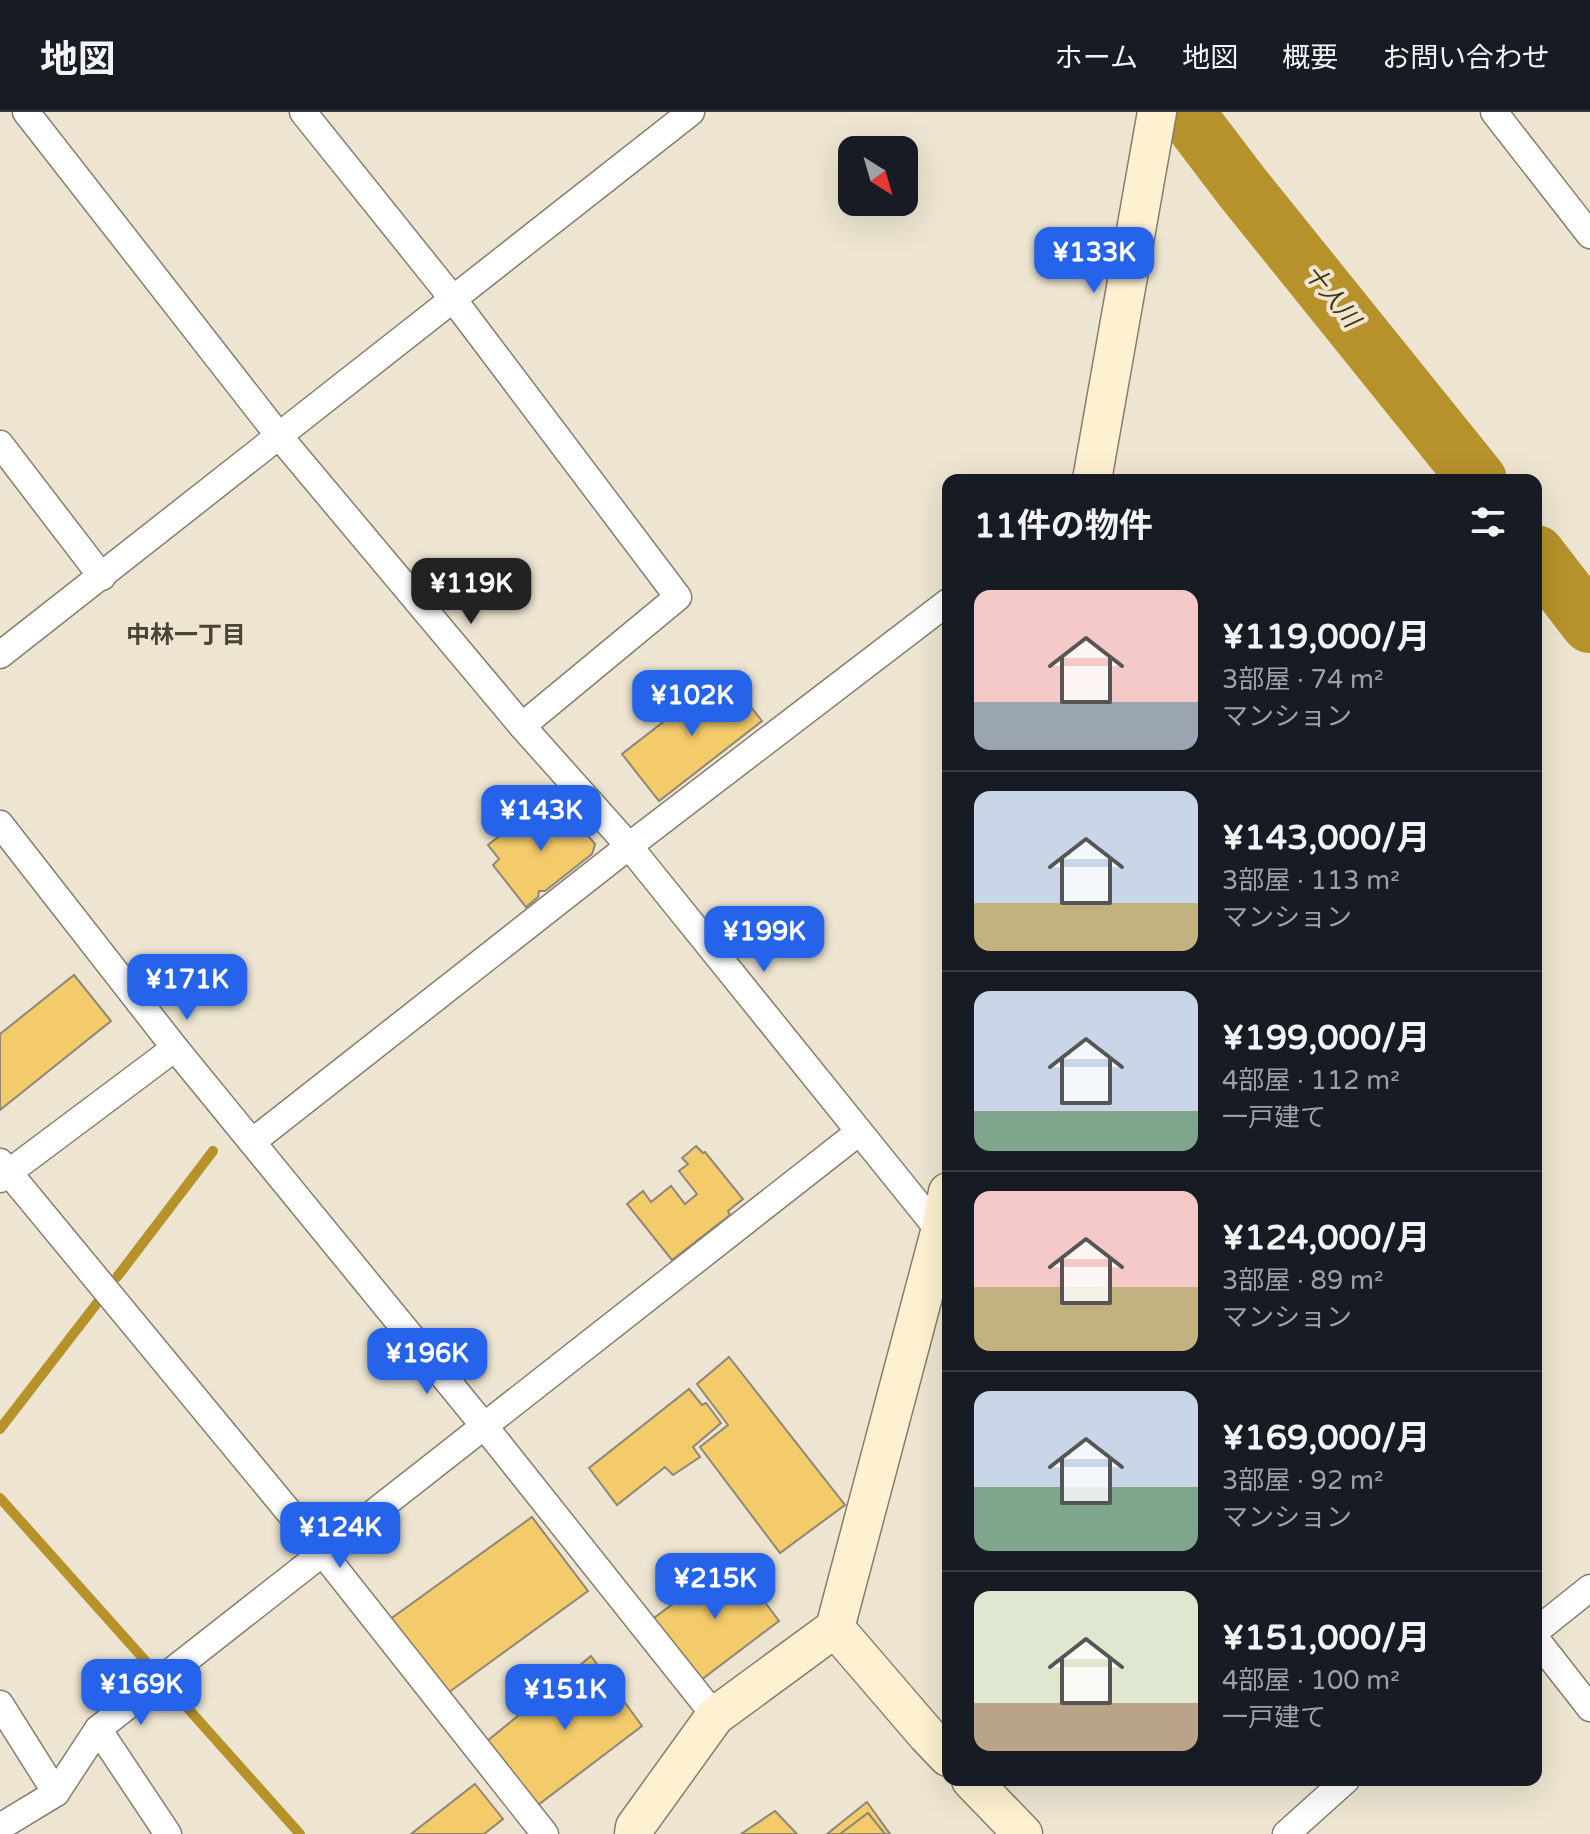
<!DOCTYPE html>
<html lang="ja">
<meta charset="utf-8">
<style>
body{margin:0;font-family:"Varela Round","Noto Sans JP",sans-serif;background:#20242c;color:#f1f3f6;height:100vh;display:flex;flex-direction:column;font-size:30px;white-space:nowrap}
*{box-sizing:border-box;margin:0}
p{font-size:26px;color:#9ea1a6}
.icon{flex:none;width:44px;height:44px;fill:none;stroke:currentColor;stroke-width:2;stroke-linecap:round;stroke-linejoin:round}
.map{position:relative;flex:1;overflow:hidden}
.drawer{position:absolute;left:942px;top:362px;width:600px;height:1312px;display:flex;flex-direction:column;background:#171b24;border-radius:16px;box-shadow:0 8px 32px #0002}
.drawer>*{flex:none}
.needle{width:52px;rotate:143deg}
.fabs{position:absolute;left:838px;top:24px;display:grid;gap:16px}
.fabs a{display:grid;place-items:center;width:80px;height:80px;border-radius:16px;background:#171b24;box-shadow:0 8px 32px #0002;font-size:40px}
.price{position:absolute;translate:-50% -68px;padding:0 18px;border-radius:16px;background:#2563eb;color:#fff;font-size:26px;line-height:52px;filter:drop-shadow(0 2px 4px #0008)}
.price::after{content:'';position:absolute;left:50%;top:48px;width:24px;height:18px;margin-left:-12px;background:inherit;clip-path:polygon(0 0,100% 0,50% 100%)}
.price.current{background:#222;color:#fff}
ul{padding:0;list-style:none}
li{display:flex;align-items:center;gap:24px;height:200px;padding:0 32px}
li+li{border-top:2px solid #363941}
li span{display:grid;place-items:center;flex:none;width:224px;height:160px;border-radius:16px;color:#555}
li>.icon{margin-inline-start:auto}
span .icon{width:96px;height:96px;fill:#fffc;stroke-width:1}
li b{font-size:34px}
h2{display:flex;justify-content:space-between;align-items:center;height:96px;padding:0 32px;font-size:34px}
header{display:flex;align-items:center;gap:48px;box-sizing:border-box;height:112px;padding:0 40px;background:#171b24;border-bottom:2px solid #363941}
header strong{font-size:38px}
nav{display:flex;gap:44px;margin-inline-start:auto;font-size:28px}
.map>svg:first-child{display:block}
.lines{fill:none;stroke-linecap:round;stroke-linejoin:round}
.stream{stroke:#b7912a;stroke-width:10}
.river{stroke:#b7912a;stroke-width:58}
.building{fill:#f3cb6b;stroke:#8f8776;stroke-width:2}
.street-casing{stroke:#857e6d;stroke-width:29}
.secondary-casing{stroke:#857e6d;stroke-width:41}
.street{stroke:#fff;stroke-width:26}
.secondary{stroke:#fdf1d1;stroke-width:38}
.labels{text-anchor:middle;stroke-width:8;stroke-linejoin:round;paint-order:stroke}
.water-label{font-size:24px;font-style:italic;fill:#443409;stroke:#ede5d1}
.neighbourhood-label{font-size:24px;font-weight:bold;fill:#4b4434;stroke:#ede5d1}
</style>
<header>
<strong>地図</strong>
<nav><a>ホーム</a><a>地図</a><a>概要</a><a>お問い合わせ</a></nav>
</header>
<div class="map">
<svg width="1590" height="1722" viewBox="0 0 1590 1722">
<rect width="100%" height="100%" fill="#ede5d1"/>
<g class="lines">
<g class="stream">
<polyline points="117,1165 213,1039"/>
<polyline points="0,1317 101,1186"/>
<polyline points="0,1386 300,1722"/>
</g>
<g class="river">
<polyline points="1185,0 1242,75 1478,368"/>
<polyline points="1536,442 1590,512"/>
</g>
</g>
<g class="building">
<polygon points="725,562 762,609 659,689 622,642"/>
<polygon points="559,689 595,732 594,736 592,742 545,779 539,779 538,785 526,795 493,753 499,747 488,733 511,715 518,722"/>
<polygon points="74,863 111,909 0,998 0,922"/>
<polygon points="696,1034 703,1041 705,1040 743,1087 728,1099 730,1103 672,1148 627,1092 643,1079 651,1090 671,1074 685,1092 697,1082 679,1059 688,1052 682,1046"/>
<polygon points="729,1245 845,1393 780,1441 700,1335 728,1313 697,1272"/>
<polygon points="689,1277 702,1293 706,1291 721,1311 693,1335 700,1345 673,1363 665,1355 617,1393 589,1356"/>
<polygon points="532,1405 588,1479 448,1581 389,1508"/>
<polygon points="733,1447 779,1509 697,1571 650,1509"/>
<polygon points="591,1544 642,1614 538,1693 486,1630"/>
<polygon points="475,1672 503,1707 484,1722 411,1722"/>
<polygon points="867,1690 890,1722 827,1722"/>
<polygon points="775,1699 797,1722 741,1722"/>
<polygon points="868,1701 885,1722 840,1722"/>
</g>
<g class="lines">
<defs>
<g id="street">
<polyline points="26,0 279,324 522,614 629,734 946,1127"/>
<polyline points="303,0 453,187 678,485 522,614"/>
<polyline points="1494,0 1590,123"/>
<polyline points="0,332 102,465"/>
<polyline points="0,543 691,0"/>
<polyline points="0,712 175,936 0,1067"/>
<polyline points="175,936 485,1315 715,1604"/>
<polyline points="252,1030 629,734 948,490"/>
<polyline points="0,1050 322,1440 545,1722"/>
<polyline points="1536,1519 1590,1476"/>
<polyline points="1536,1527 1590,1596"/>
<polyline points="0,1592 56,1681"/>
<polyline points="98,1617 168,1722"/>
<polyline points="0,1715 56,1681 98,1617 859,1020"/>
<polyline points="1286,1722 1346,1668"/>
</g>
<g id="secondary">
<polyline points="1092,368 1157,0"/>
<polyline points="835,1516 940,1120 948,1080"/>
<polyline points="971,1668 1023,1722"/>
<polyline points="634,1722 635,1715 715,1604 835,1516 927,1623 948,1645"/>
</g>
</defs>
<use href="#street" class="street-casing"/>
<use href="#secondary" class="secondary-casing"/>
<use href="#street" class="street"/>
<use href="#secondary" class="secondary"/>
</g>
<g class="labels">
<g class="water-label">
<text transform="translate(1332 184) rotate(51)" y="8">十人川</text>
</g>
<g class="neighbourhood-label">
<text x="186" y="531">中林一丁目</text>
</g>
</g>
</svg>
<div class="fabs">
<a><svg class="needle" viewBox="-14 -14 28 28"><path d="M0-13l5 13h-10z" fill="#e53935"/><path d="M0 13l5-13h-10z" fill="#9ea1a6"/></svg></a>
</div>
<b class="price" style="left:1094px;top:183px">¥133K</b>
<b class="price current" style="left:471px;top:514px">¥119K</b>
<b class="price" style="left:692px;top:626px">¥102K</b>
<b class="price" style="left:541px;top:741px">¥143K</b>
<b class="price" style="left:764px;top:862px">¥199K</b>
<b class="price" style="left:187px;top:910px">¥171K</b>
<b class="price" style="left:427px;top:1284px">¥196K</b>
<b class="price" style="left:340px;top:1458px">¥124K</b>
<b class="price" style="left:715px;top:1509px">¥215K</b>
<b class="price" style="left:141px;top:1615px">¥169K</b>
<b class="price" style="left:565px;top:1620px">¥151K</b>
<section class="drawer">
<h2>11件の物件<svg class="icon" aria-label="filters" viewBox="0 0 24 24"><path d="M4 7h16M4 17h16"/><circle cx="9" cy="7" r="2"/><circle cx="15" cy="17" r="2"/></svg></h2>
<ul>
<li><span style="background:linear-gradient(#f6c9c9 70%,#9aa5b1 0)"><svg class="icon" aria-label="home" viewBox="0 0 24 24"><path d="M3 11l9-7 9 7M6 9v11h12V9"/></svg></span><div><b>¥119,000/月</b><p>3部屋 · 74 m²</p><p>マンション</p></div></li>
<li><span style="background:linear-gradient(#c9d6e8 70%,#c2b280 0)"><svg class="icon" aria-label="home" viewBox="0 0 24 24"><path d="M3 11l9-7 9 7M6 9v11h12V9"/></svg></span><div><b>¥143,000/月</b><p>3部屋 · 113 m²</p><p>マンション</p></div></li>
<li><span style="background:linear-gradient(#c9d6e8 75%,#7fa58c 0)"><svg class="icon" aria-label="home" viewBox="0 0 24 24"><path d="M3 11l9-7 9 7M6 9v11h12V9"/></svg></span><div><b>¥199,000/月</b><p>4部屋 · 112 m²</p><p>一戸建て</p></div></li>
<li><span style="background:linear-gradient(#f6c9c9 60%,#c2b280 0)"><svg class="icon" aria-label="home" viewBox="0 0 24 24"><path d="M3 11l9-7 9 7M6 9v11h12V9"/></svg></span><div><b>¥124,000/月</b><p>3部屋 · 89 m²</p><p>マンション</p></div></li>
<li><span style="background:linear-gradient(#c9d6e8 60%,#7fa58c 0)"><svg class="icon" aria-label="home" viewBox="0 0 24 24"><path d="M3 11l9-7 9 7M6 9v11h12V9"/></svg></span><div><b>¥169,000/月</b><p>3部屋 · 92 m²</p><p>マンション</p></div></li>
<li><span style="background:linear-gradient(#dfe7d0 70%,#b9a48a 0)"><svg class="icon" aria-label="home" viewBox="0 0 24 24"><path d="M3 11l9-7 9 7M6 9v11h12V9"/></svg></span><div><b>¥151,000/月</b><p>4部屋 · 100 m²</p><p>一戸建て</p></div></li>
</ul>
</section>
</div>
